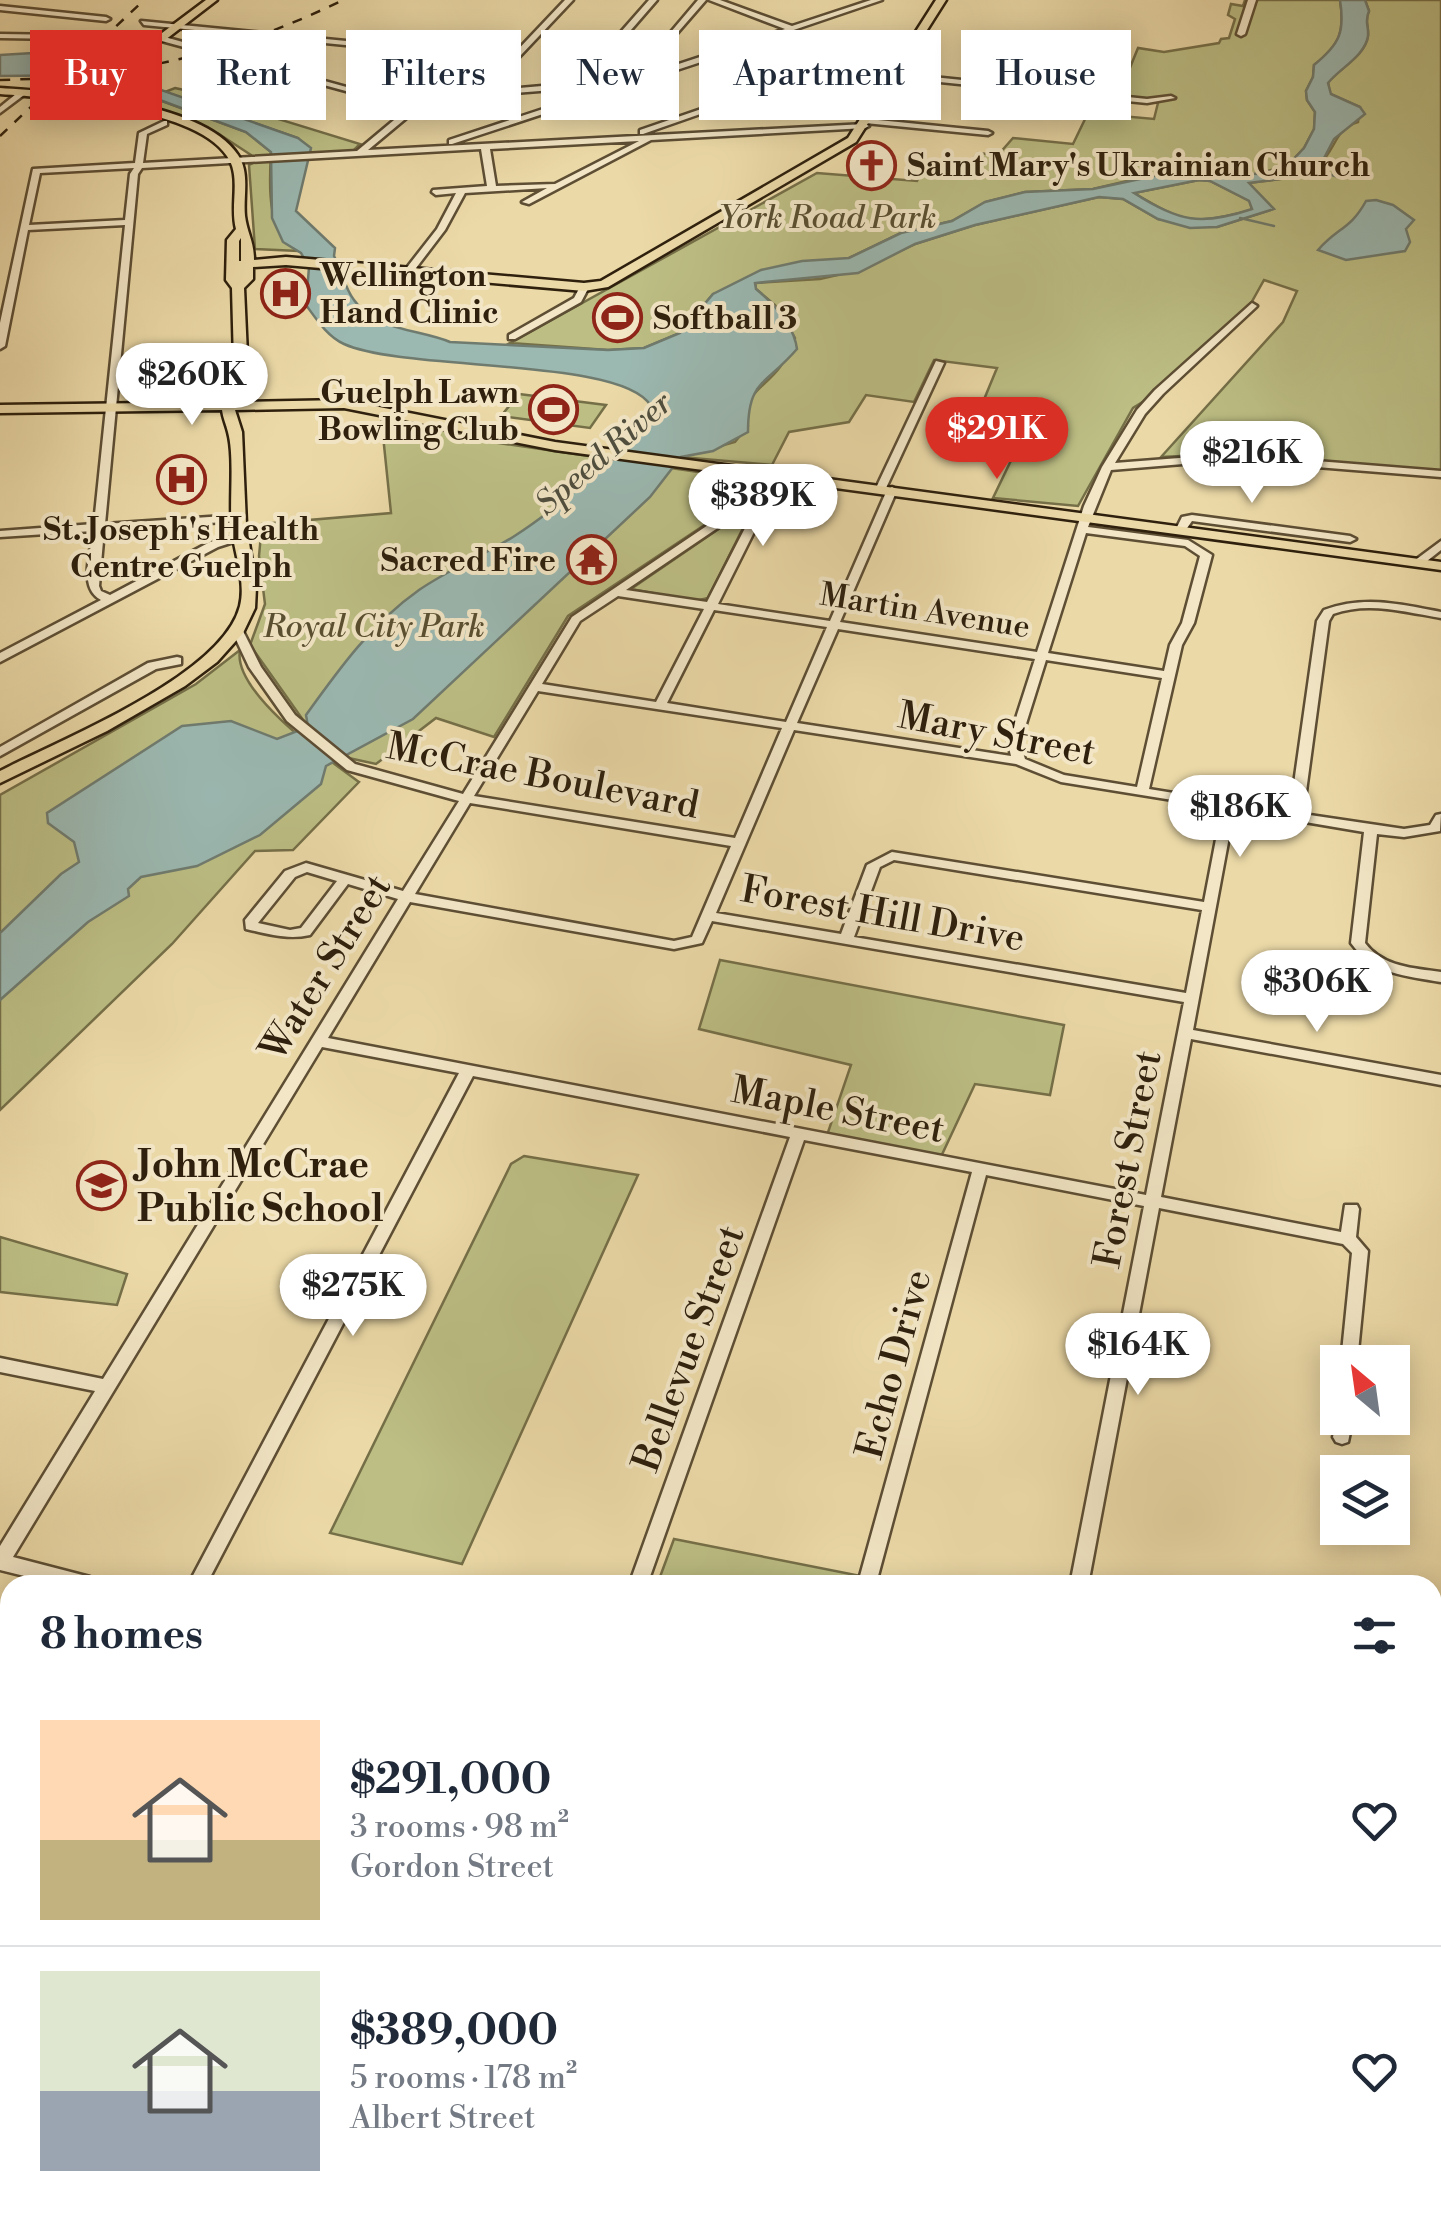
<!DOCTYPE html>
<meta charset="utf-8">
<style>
body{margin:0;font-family:"Libre Bodoni",serif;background:#f6f6f7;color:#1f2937;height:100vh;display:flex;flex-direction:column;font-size:38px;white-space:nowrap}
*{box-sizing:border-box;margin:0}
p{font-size:32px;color:#747a83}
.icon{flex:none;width:55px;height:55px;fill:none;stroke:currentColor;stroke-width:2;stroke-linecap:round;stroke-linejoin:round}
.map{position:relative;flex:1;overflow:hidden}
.sheet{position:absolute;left:0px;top:1575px;width:1442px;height:640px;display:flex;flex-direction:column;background:#fff;border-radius:30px 30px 0 0;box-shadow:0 5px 25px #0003}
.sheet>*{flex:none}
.hud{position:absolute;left:30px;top:30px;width:1382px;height:90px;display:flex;gap:20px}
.needle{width:65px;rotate:331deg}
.fabs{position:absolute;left:1320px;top:1345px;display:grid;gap:20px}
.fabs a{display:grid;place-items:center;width:90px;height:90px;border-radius:0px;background:#fff;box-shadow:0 5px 25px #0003;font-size:50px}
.price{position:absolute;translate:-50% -85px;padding:0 22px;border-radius:35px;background:#fff;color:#222;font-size:32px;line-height:65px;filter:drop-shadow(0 2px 5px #0008)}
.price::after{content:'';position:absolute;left:50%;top:60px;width:30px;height:22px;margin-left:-15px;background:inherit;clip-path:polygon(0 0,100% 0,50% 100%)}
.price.on{background:#d93025;color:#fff}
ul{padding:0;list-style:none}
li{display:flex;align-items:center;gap:30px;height:250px;padding:0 40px}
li+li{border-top:2px solid #e0e1e3}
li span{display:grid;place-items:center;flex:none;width:280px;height:200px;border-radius:0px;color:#555}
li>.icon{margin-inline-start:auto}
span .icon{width:120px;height:120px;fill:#fffc;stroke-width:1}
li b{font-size:42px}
h2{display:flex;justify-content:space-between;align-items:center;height:120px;padding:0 40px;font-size:42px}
.tag{padding:0 35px;border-radius:0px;background:#fff;box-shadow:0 5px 25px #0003;font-size:35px;line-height:90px}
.tag.on{background:#d93025;color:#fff}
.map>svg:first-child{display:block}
.green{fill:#bcbe84;stroke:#756f48;stroke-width:2.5}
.water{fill:#9bb8b1;stroke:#6f7b6f;stroke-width:2.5;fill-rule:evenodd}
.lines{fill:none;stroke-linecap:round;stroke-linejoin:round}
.stream{stroke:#6f7b6f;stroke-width:2.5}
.minor-casing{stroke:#5d4e34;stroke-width:5}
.major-casing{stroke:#2e200d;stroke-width:5}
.minor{fill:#f2e6c6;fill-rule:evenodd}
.major{fill:#ebd9a7;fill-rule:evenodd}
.rail{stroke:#2e200d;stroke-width:2.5;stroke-dasharray:10 10;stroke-linecap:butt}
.labels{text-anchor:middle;stroke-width:8;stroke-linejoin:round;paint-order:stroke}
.far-poi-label{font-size:32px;font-weight:bold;fill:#2e200d;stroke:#f2e6c6;text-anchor:start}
.far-park-label{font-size:32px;font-style:italic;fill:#594f31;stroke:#f2e6c6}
.far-water-label{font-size:32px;font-style:italic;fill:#4f4e3e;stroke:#f2e6c6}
.far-street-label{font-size:32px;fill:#2e200d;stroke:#f2e6c6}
.street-label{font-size:38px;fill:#2e200d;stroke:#f2e6c6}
.poi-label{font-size:38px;font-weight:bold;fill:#2e200d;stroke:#f2e6c6;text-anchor:start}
</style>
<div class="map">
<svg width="1441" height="2215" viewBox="0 0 1441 2215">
<rect width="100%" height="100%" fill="#ebd9a7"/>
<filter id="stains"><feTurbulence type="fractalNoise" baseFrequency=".002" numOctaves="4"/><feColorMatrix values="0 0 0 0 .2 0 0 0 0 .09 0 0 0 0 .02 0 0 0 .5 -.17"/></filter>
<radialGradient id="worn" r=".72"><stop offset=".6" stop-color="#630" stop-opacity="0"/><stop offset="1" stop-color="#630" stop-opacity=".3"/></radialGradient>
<g class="green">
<path d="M1245 0H1340C1345 32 1340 44 1314 65L1313 77 1306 91 1307 100 1315 112 1314 129 1304 148 1287 166 1252 175 1199 171 1157 174 1093 189 1025 192 986 202 952 221 901 233 849 258 713 294 680 333 644 348 608 350 510 343 817 173 917 181 926 162 966 166 978 153 998 155 1013 138 1073 144 1088 113 1154 119 1158 103 1095 98 1104 79 1125 80 1138 48 1164 52 1219 43 1221 39 1229 38 1235 19 1228 15 1231 4 1243 6Z"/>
<path d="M1365 0H1441V471L1220 454 1161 457 1283 322 1297 291 1264 280 1250 305 1159 392 1133 408 1078 506 993 498 1016 450 982 442 971 431 997 368 934 360 914 402 866 395 849 422 789 432 772 465 681 457 735 442 748 426C741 393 764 389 780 367 787 358 791 347 795 338L775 305 756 289 755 283 820 279 859 270 915 244 975 225 1099 197 1123 199 1158 219 1217 227 1273 209 1248 183C1272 180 1301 179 1320 163 1336 150 1334 129 1358 122L1360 107 1330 94 1328 82C1340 68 1365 56 1368 36 1369 25 1364 22 1369 11Z"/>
<path d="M97 77 246 132 271 152C269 188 266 231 299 251L255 249 249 165 253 163 251 155 219 134 186 119 52 87 65 86 80 92 67 83Z"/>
<polygon points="175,88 184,90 360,144 353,151 312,153 298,138 165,92"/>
<path d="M1199 180 1210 181 1250 201 1252 210C1193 225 1186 224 1134 193Z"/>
<polygon points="519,394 606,405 590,428 501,416"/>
<polygon points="381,416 492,442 760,481 760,488 568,616 494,737 436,718 376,764 344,757 308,727 250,645 265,604 259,556 262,524 391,513"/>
<polygon points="755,504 708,598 695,601 631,589"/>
<path d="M240 650C232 692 326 758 359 782L293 850 255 851 172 944 0 1110V795L196 684Z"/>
<polygon points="720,960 1064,1025 1050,1095 975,1084 938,1163 825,1141 851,1065 699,1029"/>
<polygon points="524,1156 638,1175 462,1564 330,1533 511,1164"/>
<polygon points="0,1237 127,1274 117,1305 0,1292"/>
<polygon points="674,1539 906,1585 657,1585"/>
</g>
<g class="water">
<path d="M1340 0H1365L1369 11C1364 22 1369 25 1368 36 1365 56 1340 68 1328 83L1331 94 1360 107 1365 114 1334 139 1322 162 1287 178 1249 183 1274 209 1217 227 1190 228 1158 219 1123 199 1099 197 975 225 915 244 858 273 755 283 756 289C774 304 794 326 797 349 765 386 748 380 748 432L713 451 681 457 650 497 413 719 326 766 321 784 260 835 197 866 141 877 128 889 129 896 88 922 0 1000V933L61 874 79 862 74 842 48 823 47 813 182 726 231 721 277 739 308 727 306 715C339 669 372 623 419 590 448 570 482 556 513 537 549 514 637 445 651 406 623 357 406 372 344 344 327 336 317 320 306 305L309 267 301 253 283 242 272 218 271 152 246 132 93 75 0 76V55L33 53 61 64 90 65 298 138 311 148 296 211 335 248 334 256C342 270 344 287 354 300 375 331 419 329 450 342L608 350 644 348 680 333 713 294 761 270 802 261 849 258 901 233 952 221 985 202 1025 192 1093 189 1173 172 1262 174 1287 166 1304 148 1314 129 1315 112 1307 100 1306 91 1313 77 1314 65C1340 44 1345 32 1340 0ZM1199 180 1210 181 1249 201 1252 209C1201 226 1179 222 1134 193Z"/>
<path d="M1376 200 1393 205 1414 220 1406 229 1410 242 1405 251 1346 260 1318 250C1338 227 1350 230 1366 201Z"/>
</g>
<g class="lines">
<g class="stream">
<polyline points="1310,168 1338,177"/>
<polyline points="1240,218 1274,226"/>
</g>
<defs>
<g id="minor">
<path d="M565 0H573L487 91 576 83 649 0H657L585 83 631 79 698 0H706L639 77 785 29 709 0H720L792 26 871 0H882L708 59 775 83 913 35 920 37 643 134H640V130L768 86 701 62 452 144H449V140L616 85 428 100 368 150 865 124 869 126 865 128 651 140 529 204 522 202 547 188 465 193 445 230 413 272 410 273 405 270 437 229 456 193 436 195 432 192 433 190 487 186 481 149 142 168 138 174 105 524 239 515 244 518 239 521 104 530 99 586 101 591 110 595 210 542 241 535 246 538 218 547 0 662V653L101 600C78 588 91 553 93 531L0 537V531L94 524 125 225 28 230 5 346 0 349V323L33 169 135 163 139 133 164 121H167V125L147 134 143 163 357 151 418 100H379L158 40 161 36 379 96H426L477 91 507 61 144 25 141 21 511 57ZM639 141 555 184 496 186 490 149ZM134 168 130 174 125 220 29 225 40 173Z"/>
<polygon points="1248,0 1256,0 1245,34 1241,36 1237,34"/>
<polygon points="0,6 106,17 110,19 106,21 0,10"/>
<polygon points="0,34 65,35 76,42 68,49 64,47 68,42 63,39 0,38"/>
<polygon points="894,73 1147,99 1171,96 1175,98 1147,103 891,77"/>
<polygon points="21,90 28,92 0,113 0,107"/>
<polygon points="868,119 988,131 992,133 988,135 865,123 865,119"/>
<polygon points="581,285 589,287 581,302 515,339 509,339 509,335 574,298"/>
<path d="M1252 303 1257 306 1255 308 1163 394 1145 414 1115 463 1231 454 1441 471V477L1231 460 1111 470 1088 527 1188 540 1212 555 1194 623 1182 645 1149 789 1290 812 1317 621 1324 610C1364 595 1401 604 1441 612V618C1405 612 1368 601 1333 614L1329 621 1303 814 1404 829 1430 825 1436 815 1441 814 1440 831 1404 837 1377 834 1365 943C1383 967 1413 968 1441 972V982C1406 976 1373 974 1351 943L1364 832 1234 810 1193 1030 1441 1075V1085L1191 1039 1161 1197 1341 1232 1345 1205H1357L1359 1209 1356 1237 1368 1251 1357 1362H1341L1352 1253 1343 1244 1159 1208 1088 1585H1070L1144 1206 986 1175 878 1576 875 1581 869 1584 863 1581 860 1576 972 1172 804 1140 647 1585H629L790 1137 473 1076 206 1585H188L459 1073 322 1047 13 1557 90 1577 96 1579 99 1585H61L0 1570V1546L95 1391 0 1372V1358L103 1379 398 899 348 884 310 935C288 940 268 934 246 929L245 920 285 871 306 863 403 891 459 801 347 770 287 721 249 667 232 631 234 629H242L261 667 295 715 355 764 463 794 572 617 748 498 777 472 782 475 770 488 773 494 718 604 830 621 887 490 892 487 897 490 840 622 1037 652 1084 506 1102 467 1137 410 1155 390ZM761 497 707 602 626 590 756 502ZM1086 533 1185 546 1200 556 1182 623 1170 645 1164 671 1048 653ZM618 596 704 609 656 702 542 684 580 621ZM714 610 827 627 786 722 667 703ZM838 629 1035 659 1008 743 1011 756 797 723ZM1046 660 1162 678 1137 787 1064 775 1025 759 1020 743ZM538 691 782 728 735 838 474 796ZM794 730 1016 764 1061 782 1222 808 1204 902 892 852 867 865 841 934 716 913ZM470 803 731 846 692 937 674 941 415 894ZM894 860 1202 910 1186 993 854 937 880 867ZM307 872 337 881 301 928 290 930 258 923 295 877ZM410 902 674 949 702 943 712 921 1184 1002 1146 1195 328 1038Z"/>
<polygon points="936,361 944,363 886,488 877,490 876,488"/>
<polygon points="1192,515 1350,536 1356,539 1350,542 1192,521 1185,531 1177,531 1176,529 1182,517"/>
<polygon points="1441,541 1441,550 1422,565 1414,565 1414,561"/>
<polygon points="177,657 181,658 181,664 156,669 0,756 0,747 148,663"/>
<polygon points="1338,1414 1338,1418 1353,1418 1348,1442 1342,1444 1336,1442 1333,1437"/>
<polygon points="10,1925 10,1956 7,1961 0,1964 0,1933 3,1928"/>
<polygon points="586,2205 608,2205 605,2215 583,2215"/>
<polygon points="1132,2205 1154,2205 1153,2215 1131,2215"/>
<rect x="1388" y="2205" width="22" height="10"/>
</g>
<g id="major">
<polygon points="206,0 217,0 165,40 120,48 68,50 63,47 158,36"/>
<path d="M936 0H946L856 142 608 287 584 291 286 265 253 267V279L244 288 248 377 239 380 236 402 344 400 555 442 1441 562V570L555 450 344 408 235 410 242 432 246 524 256 587 255 608 243 633 217 662 185 686 107 731 0 783V771C62 739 222 676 240 606 246 582 235 555 232 531 229 501 235 458 228 432 226 424 223 418 222 410L0 413V405L222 402 234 362 232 288 226 280 227 240 236 229C230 207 240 181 230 161 203 107 54 98 0 94V88C61 92 202 100 238 155 250 173 243 196 245 216 247 233 254 241 254 260L286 257 584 283 601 281 848 138ZM241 238V261H239V241Z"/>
<polygon points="83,52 92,54 56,68 47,66"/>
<polygon points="0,1753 10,1756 10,1780 0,1777"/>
<polygon points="1432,2136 1441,2138 1441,2168 1432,2166"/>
</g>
</defs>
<use href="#minor" class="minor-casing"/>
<use href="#major" class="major-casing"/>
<use href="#minor" class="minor"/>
<use href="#major" class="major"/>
<g class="rail">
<path d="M0 80C128 77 228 56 343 0"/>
<polyline points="0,136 144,0"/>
</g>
</g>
<defs>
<symbol id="church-ring" viewBox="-11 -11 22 22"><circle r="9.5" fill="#f2e6c6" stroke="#8f2418" stroke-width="1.5"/><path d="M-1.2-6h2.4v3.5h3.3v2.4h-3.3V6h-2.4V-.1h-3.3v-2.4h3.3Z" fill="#8f2418"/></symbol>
<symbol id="hospital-ring" viewBox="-11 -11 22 22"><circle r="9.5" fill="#f2e6c6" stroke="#8f2418" stroke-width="1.5"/><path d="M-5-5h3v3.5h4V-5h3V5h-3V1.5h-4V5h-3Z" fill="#8f2418"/></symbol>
<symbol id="stadium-ring" viewBox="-11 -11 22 22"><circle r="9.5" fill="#f2e6c6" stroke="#8f2418" stroke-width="1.5"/><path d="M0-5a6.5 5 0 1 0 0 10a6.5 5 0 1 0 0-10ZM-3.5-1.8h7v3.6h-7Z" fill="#8f2418"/></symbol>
<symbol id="temple-ring" viewBox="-11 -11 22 22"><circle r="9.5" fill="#f2e6c6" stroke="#8f2418" stroke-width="1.5"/><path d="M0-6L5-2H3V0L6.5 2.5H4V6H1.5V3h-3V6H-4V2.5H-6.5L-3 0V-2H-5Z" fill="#8f2418"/></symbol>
<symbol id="school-ring" viewBox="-11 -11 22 22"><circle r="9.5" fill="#f2e6c6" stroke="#8f2418" stroke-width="1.5"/><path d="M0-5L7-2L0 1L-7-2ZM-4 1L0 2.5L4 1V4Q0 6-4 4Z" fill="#8f2418"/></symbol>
</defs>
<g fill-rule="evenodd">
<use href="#church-ring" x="844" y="138" width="55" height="55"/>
<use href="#hospital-ring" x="258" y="266" width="55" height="55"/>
<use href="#stadium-ring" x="590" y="290" width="55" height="55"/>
<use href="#stadium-ring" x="526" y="382" width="55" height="55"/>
<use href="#hospital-ring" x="154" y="452" width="55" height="55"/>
<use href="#temple-ring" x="564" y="532" width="55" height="55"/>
<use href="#school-ring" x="74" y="1158" width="55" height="55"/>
</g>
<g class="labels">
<g class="far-poi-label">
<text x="907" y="176">Saint Mary's Ukrainian Church</text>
<text x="320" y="286">Wellington<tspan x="320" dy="37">Hand Clinic</tspan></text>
<text x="653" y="329">Softball 3</text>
<text x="519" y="403" text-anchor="end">Guelph Lawn<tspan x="519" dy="37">Bowling Club</tspan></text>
<text x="181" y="540" text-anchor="middle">St. Joseph's Health<tspan x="181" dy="37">Centre Guelph</tspan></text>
<text x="556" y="571" text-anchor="end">Sacred Fire</text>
</g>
<g class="far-park-label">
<text x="828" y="228">York Road Park</text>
<text x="374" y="637">Royal City Park</text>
</g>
<g class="far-water-label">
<text transform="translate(603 453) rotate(-41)" y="11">Speed River</text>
</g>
<g class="far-street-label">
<text transform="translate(925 610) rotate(9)" y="11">Martin Avenue</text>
</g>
<g class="street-label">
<text transform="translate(997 733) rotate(11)" y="13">Mary Street</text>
<text transform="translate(543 775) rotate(11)" y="13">McCrae Boulevard</text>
<text transform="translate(883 913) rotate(10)" y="13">Forest Hill Drive</text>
<text transform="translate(325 967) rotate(-58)" y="13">Water Street</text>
<text transform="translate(838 1109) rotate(11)" y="13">Maple Street</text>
<text transform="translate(1127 1159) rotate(-79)" y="13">Forest Street</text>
<text transform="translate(688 1348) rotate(-70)" y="13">Bellevue Street</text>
<text transform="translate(893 1364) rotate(-75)" y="13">Echo Drive</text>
</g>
<g class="poi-label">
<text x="137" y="1177">John McCrae<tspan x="137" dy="44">Public School</tspan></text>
</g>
</g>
<rect width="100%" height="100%" filter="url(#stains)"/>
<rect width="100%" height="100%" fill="url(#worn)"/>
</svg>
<div class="fabs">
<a><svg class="needle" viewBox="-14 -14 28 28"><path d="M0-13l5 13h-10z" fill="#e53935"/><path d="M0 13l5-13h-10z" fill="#747a83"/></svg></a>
<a><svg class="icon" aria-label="layers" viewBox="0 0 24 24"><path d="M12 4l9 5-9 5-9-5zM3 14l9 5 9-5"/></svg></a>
</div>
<b class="price" style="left:192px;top:428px">$260K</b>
<b class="price on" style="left:997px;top:482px">$291K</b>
<b class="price" style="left:1252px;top:506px">$216K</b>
<b class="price" style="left:763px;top:549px">$389K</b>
<b class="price" style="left:1240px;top:860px">$186K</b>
<b class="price" style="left:1317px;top:1035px">$306K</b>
<b class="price" style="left:353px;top:1339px">$275K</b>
<b class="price" style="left:1138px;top:1398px">$164K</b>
<div class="hud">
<a class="tag on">Buy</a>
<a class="tag">Rent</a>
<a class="tag">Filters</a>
<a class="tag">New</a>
<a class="tag">Apartment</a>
<a class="tag">House</a>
</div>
<section class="sheet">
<h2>8 homes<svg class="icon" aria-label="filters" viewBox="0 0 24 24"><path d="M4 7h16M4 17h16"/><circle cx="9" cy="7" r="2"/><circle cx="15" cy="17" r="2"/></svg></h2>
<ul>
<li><span style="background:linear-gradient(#ffd9b3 60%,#c2b280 0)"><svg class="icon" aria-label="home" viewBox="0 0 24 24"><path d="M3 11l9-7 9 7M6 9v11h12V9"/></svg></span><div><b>$291,000</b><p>3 rooms · 98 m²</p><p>Gordon Street</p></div><svg class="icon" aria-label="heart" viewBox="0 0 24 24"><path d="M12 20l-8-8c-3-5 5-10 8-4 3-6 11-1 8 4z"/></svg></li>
<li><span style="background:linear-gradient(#dfe7d0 60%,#9aa5b1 0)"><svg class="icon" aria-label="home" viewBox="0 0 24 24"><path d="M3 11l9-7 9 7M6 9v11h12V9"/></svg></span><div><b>$389,000</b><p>5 rooms · 178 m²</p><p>Albert Street</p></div><svg class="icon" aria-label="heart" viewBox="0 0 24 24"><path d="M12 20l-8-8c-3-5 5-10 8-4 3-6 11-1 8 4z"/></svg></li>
</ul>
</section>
</div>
